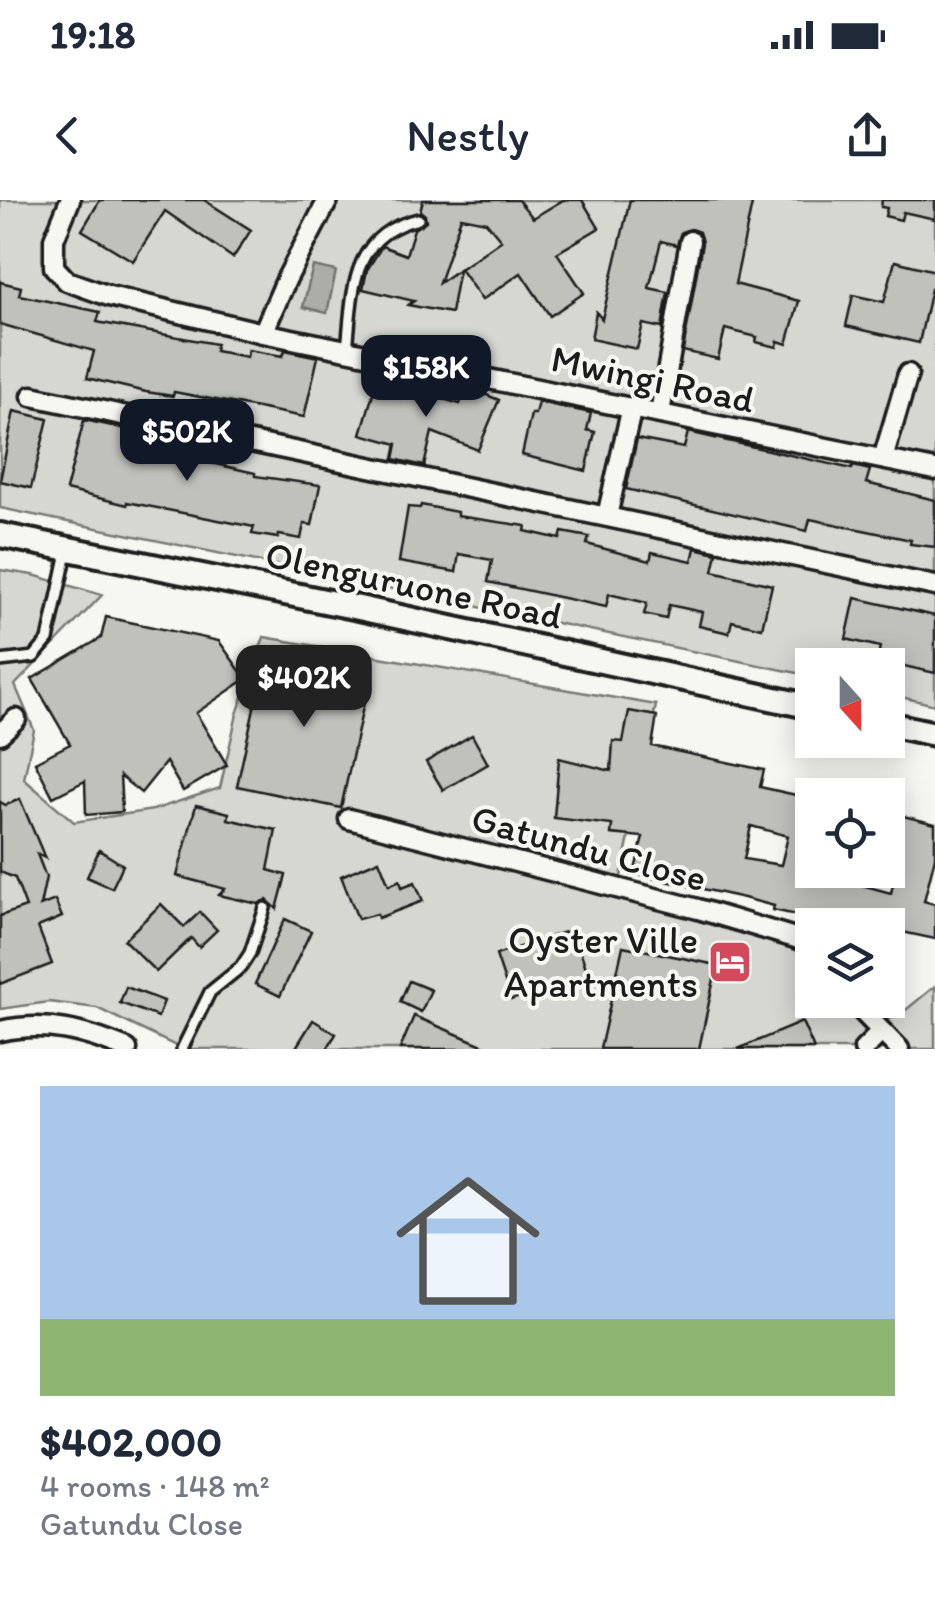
<!DOCTYPE html>
<meta charset="utf-8">
<style>
body{margin:0;font-family:Itim,sans-serif;background:#f6f6f7;color:#1f2937;height:100vh;display:flex;flex-direction:column;font-size:38px;white-space:nowrap}
*{box-sizing:border-box;margin:0}
p{font-size:32px;color:#747a83}
.icon{flex:none;width:55px;height:55px;fill:none;stroke:currentColor;stroke-width:2;stroke-linecap:round;stroke-linejoin:round}
.map{position:relative;height:849px;overflow:hidden}
.side{display:flex;flex-direction:column;background:#fff;flex:1}
.side>*{flex:none}
.needle{width:65px;rotate:159deg}
.fabs{position:absolute;left:795px;top:448px;display:grid;gap:20px}
.fabs a{display:grid;place-items:center;width:110px;height:110px;border-radius:0px;background:#fff;box-shadow:0 5px 25px #0003;font-size:50px}
.price{position:absolute;translate:-50% -85px;padding:0 22px;border-radius:20px;background:#111827;color:#fff;font-size:32px;line-height:65px;filter:drop-shadow(0 2px 5px #0008)}
.price::after{content:'';position:absolute;left:50%;top:60px;width:30px;height:22px;margin-left:-15px;background:inherit;clip-path:polygon(0 0,100% 0,50% 100%)}
.price.current{background:#222;color:#fff}
ul{padding:0;list-style:none}
li{display:grid;align-content:center;gap:20px;height:530px;padding:0 40px}
li span{display:grid;place-items:center;height:310px;border-radius:0px;color:#555}
li>.icon{margin-inline-start:auto}
span .icon{width:180px;height:180px;fill:#fffc;stroke-width:1}
li b{font-size:42px}
.status{display:flex;justify-content:space-between;align-items:center;height:70px;padding:0 50px;background:#fff;direction:ltr}
.status svg{height:28px;fill:currentColor}
header{display:flex;justify-content:space-between;align-items:center;height:130px;padding:0 40px;background:#fff;font-size:45px;font-weight:600}
.map>svg:first-child{display:block}
.green{fill:#d6d6d2;stroke:#797977;stroke-width:2.5}
.water{fill:#acaca9;stroke:#727271;stroke-width:2.5}
.building{fill:#c0c0bd;stroke:#1c1c1c;stroke-width:2.5;fill-rule:evenodd}
.lines{fill:none;stroke-linecap:round;stroke-linejoin:round}
.service-casing{stroke:#1c1c1c;stroke-width:16}
.minor-casing{stroke:#1c1c1c;stroke-width:25}
.tertiary-casing{stroke:#1c1c1c;stroke-width:30}
.service{stroke:#f6f6f2;stroke-width:9}
.minor{stroke:#f6f6f2;stroke-width:18}
.tertiary{stroke:#f6f6f2;stroke-width:22}
.labels{text-anchor:middle;stroke-width:8;stroke-linejoin:round;paint-order:stroke}
.street-label{font-size:38px;fill:#1c1c1c;stroke:#f6f6f2}
.poi-label{font-size:38px;fill:#1c1c1c;stroke:#f6f6f2;text-anchor:end}
</style>
<div class="status"><b>19:18</b><svg viewBox="0 0 49 12"><path d="M0 12V9h3v3zM5 12V6h3v6zM10 12V3h3v9zM15 12V0h3v12zM26 1h20v11H26zM47 4h2v5h-2z"/></svg></div>
<header><svg class="icon" aria-label="back" viewBox="0 0 24 24"><path d="M15 5l-7 7 7 7"/></svg>Nestly<svg class="icon" aria-label="share" viewBox="0 0 24 24"><path d="M12 15V3M7 8l5-5 5 5M5 13v7h14v-7"/></svg></header>
<div class="map">
<svg width="935" height="849" viewBox="0 0 935 849">
<rect width="100%" height="100%" fill="#f6f6f2"/>
<filter id="ink" filterUnits="userSpaceOnUse"><feTurbulence type="fractalNoise" baseFrequency=".01" numOctaves="2"/><feDisplacementMap in="SourceGraphic" scale="20" xChannelSelector="R" yChannelSelector="G"/><feConvolveMatrix kernelMatrix="1 2 1 2 8 2 1 2 1" color-interpolation-filters="sRGB"/></filter>
<g filter="url(#ink)">
<g class="green">
<polygon points="0,0 935,0 935,505 888,494 888,465 812,465 812,476 0,308"/>
<polygon points="0,370 33,375 102,395 15,485 34,530 24,579 74,622 153,610 220,588 237,514 264,437 656,505 618,691 812,731 812,800 856,800 866,829 901,814 935,786 935,849 182,849 97,808 49,802 0,809"/>
</g>
<polygon class="water" points="313,66 336,71 327,113 303,107"/>
<g class="building">
<polygon points="100,0 204,0 251,30 233,58 165,11 133,61 82,30"/>
<polygon points="423,0 518,0 533,18 563,0 582,0 599,28 557,53 584,93 550,116 521,73 482,100 460,69 501,40 486,22 461,17 439,83 459,69 451,113 408,105 414,101 363,89 367,70 382,46 406,55 414,29 426,21 425,15 420,11"/>
<polygon points="630,0 732,0 752,4 735,84 799,101 787,144 778,141 777,147 756,142 757,137 725,129 718,159 683,151 702,43 699,32 691,29 681,32 677,45 661,41 649,88 668,92 662,128 643,124 637,149 591,139 596,112 602,119"/>
<polygon points="882,0 935,0 935,19 903,12 901,20 885,16 887,8 881,7"/>
<polygon points="895,61 935,71 935,90 931,89 919,143 846,126 853,95 884,102"/>
<polygon points="0,82 21,87 19,95 100,112 97,122 216,144 215,151 247,157 248,150 283,156 285,150 318,157 304,217 174,192 173,196 146,192 87,178 94,151 0,124"/>
<polygon points="377,180 460,204 467,187 499,200 478,250 432,232 424,266 394,259 397,244 361,234"/>
<polygon points="538,202 591,213 587,230 595,232 586,271 522,255 531,214 535,214"/>
<polygon points="14,211 48,219 31,288 0,281"/>
<polygon points="84,220 145,233 141,247 255,273 255,276 320,285 312,325 304,324 301,339 279,335 278,338 252,334 254,327 127,302 127,305 66,290"/>
<polygon points="688,232 852,269 853,266 870,270 866,283 935,300 935,347 910,344 911,340 810,319 807,331 626,289 637,239 684,248"/>
<polygon points="421,305 457,312 457,316 526,326 525,331 560,339 562,332 589,337 587,344 650,361 652,352 692,361 695,348 717,353 713,371 772,385 762,428 732,421 729,433 699,426 702,412 669,405 666,419 644,414 647,403 609,394 606,407 488,382 492,360 459,354 456,372 399,362 408,307 420,308"/>
<polygon points="855,398 935,416 935,473 877,460 880,447 846,439"/>
<polygon points="106,417 219,441 246,479 196,513 227,565 183,591 166,562 141,593 120,576 122,612 86,615 85,581 53,597 35,562 70,544 32,479 101,438"/>
<polygon points="266,453 370,475 341,608 237,586"/>
<path d="M629 511 657 516 652 546 764 570 760 587 796 595 798 589 812 592V670H817V673L891 693 901 649 888 646V612L935 624V657L924 701 935 704V739L888 729V725H866L808 712 806 717 773 710 774 706 744 698 634 674 643 637 611 634 612 625 554 618 559 558 611 571 613 541 623 542ZM751 626 788 636 781 665 744 659Z"/>
<polygon points="472,535 488,564 443,590 426,562"/>
<polygon points="20,599 45,658 37,654 46,677 40,706 55,700 62,717 38,727 52,764 0,784 0,716 26,707 15,678 0,672 0,602 6,605"/>
<polygon points="196,605 229,613 228,619 276,630 268,670 286,675 277,709 267,700 258,704 219,695 225,689 177,676"/>
<polygon points="99,650 123,665 112,688 87,677"/>
<polygon points="379,660 389,685 400,680 402,687 415,682 423,701 378,718 377,714 358,719 341,676"/>
<polygon points="161,704 184,727 200,712 217,730 199,747 191,738 156,772 124,740"/>
<polygon points="285,719 311,731 280,796 255,784"/>
<polygon points="573,729 588,774 511,800 496,755"/>
<polygon points="623,746 717,765 699,849 600,849"/>
<polygon points="409,781 431,790 421,812 400,802"/>
<polygon points="126,787 164,801 158,817 120,803"/>
<polygon points="414,816 492,849 400,849"/>
<polygon points="313,820 336,834 327,849 295,849"/>
<polygon points="802,822 814,849 738,849"/>
</g>
<g class="lines">
<defs>
<g id="service">
<path d="M347 150C353 91 350 35 418 19"/>
<polyline points="0,461 34,457 48,440 67,352"/>
<polyline points="182,849 210,792 241,767 250,753 265,708"/>
</g>
<g id="minor">
<polyline points="70,0 54,39 54,67 67,81 109,96 263,133 935,270"/>
<polyline points="263,133 287,78 328,0"/>
<polyline points="32,196 935,386"/>
<polyline points="660,213 690,41"/>
<polyline points="883,259 908,174"/>
<polyline points="607,316 632,207"/>
<polyline points="0,534 16,519"/>
<polyline points="349,619 698,709 812,743"/>
<polyline points="858,800 863,812 899,849"/>
<path d="M0 831C47 821 83 831 127 849"/>
<polyline points="864,849 881,832"/>
</g>
<g id="tertiary">
<polyline points="0,335 359,408 812,507"/>
<polyline points="888,524 935,534"/>
</g>
</defs>
<use href="#service" class="service-casing"/>
<use href="#minor" class="minor-casing"/>
<use href="#tertiary" class="tertiary-casing"/>
<use href="#service" class="service"/>
<use href="#minor" class="minor"/>
<use href="#tertiary" class="tertiary"/>
</g>
</g>
<defs>
<symbol id="hotel-square" viewBox="-11 -11 22 22"><rect x="-9" y="-9" width="18" height="18" rx="4" fill="#d1495b" stroke="#f6f6f2"/><path d="M-6-4.5h1.5V1H6V5H4.5V3h-9V5H-6ZM-4 0a1.8 1.8 0 1 1 3.6 0ZM.5 0V-2.5h3Q6-2.5 6 0Z" fill="#fff"/></symbol>
</defs>
<g fill-rule="evenodd">
<use href="#hotel-square" x="705" y="737" width="50" height="50"/>
</g>
<g class="labels">
<g class="street-label">
<text transform="translate(653 179) rotate(12)" y="13">Mwingi Road</text>
<text transform="translate(414 385) rotate(12)" y="13">Olenguruone Road</text>
<text transform="translate(589 648) rotate(15)" y="13">Gatundu Close</text>
</g>
<g class="poi-label">
<text x="698" y="753">Oyster Ville<tspan x="698" dy="44">Apartments</tspan></text>
</g>
</g>
</svg>
<div class="fabs">
<a><svg class="needle" viewBox="-14 -14 28 28"><path d="M0-13l5 13h-10z" fill="#e53935"/><path d="M0 13l5-13h-10z" fill="#747a83"/></svg></a>
<a><svg class="icon" aria-label="locate" viewBox="0 0 24 24"><circle cx="12" cy="12" r="6"/><path d="M12 2v4M12 18v4M2 12h4M18 12h4"/></svg></a>
<a><svg class="icon" aria-label="layers" viewBox="0 0 24 24"><path d="M12 4l9 5-9 5-9-5zM3 14l9 5 9-5"/></svg></a>
</div>
<b class="price" style="left:426px;top:220px">$158K</b>
<b class="price" style="left:187px;top:284px">$502K</b>
<b class="price current" style="left:304px;top:530px">$402K</b>
</div>
<section class="side">
<ul>
<li><span style="background:linear-gradient(#a9c7e8 75%,#8fb573 0)"><svg class="icon" aria-label="home" viewBox="0 0 24 24"><path d="M3 11l9-7 9 7M6 9v11h12V9"/></svg></span><div><b>$402,000</b><p>4 rooms · 148 m²</p><p>Gatundu Close</p></div></li>
</ul>
</section>
